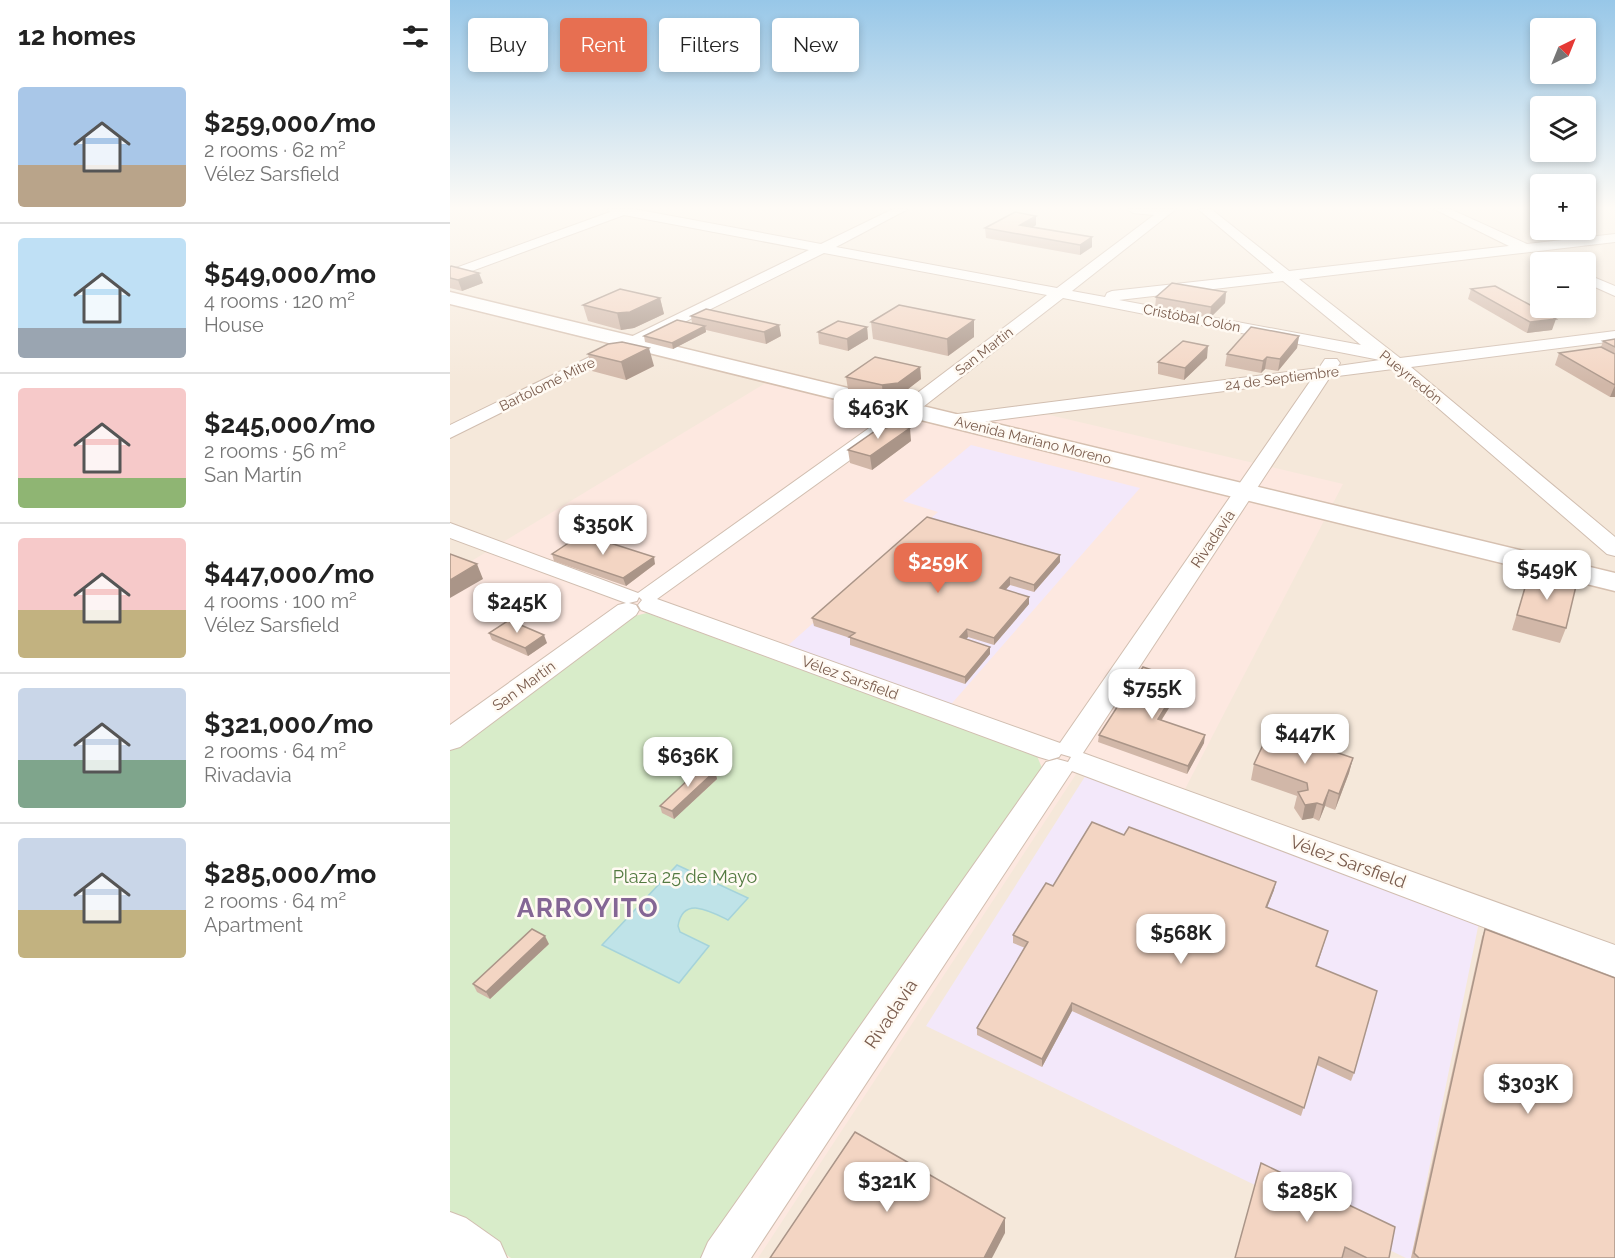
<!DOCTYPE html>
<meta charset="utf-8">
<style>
body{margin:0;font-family:Raleway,sans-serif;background:#f2f2f2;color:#222;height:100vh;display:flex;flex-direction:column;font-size:22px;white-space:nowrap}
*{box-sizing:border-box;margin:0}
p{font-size:20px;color:#767676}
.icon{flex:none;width:33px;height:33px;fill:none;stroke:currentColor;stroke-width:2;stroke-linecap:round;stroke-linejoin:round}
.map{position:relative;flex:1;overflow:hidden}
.details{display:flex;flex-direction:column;background:#fff;width:450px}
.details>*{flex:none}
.guide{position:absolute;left:18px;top:18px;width:570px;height:54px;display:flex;gap:12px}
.needle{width:39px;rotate:43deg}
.fabs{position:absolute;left:1080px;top:18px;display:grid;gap:12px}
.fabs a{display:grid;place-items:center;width:66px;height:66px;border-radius:6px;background:#fff;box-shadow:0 3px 9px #0003;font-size:30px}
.price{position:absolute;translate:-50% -51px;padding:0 14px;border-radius:12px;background:#fff;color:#222;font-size:20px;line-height:39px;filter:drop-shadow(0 2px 3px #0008)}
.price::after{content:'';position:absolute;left:50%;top:36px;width:18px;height:14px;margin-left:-9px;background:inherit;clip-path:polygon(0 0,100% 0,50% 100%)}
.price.current{background:#e76f51;color:#fff}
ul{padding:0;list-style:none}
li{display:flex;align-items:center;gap:18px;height:150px;padding:0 18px}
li+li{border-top:2px solid #e0e0e0}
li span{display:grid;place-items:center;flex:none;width:168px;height:120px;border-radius:6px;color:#555}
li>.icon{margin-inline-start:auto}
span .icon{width:72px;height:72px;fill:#fffc;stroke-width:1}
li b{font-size:26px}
h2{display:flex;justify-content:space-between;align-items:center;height:72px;padding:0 18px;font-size:26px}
.chip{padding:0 21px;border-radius:6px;background:#fff;box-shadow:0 3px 9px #0003;font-size:21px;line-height:54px}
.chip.current{background:#e76f51;color:#fff}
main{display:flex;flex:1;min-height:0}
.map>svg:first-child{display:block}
.residential{fill:#f5e8da;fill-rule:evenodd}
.commercial{fill:#fde8e0}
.education{fill:#f3e8fa;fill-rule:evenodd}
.green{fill:#d8ecc9}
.water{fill:#bfe3e8;stroke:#a5d3da;stroke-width:1.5}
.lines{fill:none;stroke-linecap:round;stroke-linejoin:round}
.minor-casing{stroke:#d1beb0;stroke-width:2}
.secondary-casing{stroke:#d6c0b0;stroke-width:3}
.minor{fill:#fff;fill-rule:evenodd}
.secondary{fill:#fff;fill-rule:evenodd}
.wall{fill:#d1b7a8}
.shaded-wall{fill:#aa9588}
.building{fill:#f3d5c3;stroke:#aa9588;stroke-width:1.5}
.labels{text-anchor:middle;stroke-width:5;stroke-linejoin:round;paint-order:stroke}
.far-street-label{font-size:14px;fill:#7a5c4d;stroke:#fffaf3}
.street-label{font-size:15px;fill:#7a5c4d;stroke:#fffaf3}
.near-street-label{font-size:18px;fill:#7a5c4d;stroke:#fffaf3}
.near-park-label{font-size:18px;fill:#537a41;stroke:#fffaf3}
.near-district-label{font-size:26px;font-weight:bold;letter-spacing:1.5px;fill:#846695;stroke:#fffaf3}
</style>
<main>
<section class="details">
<h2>12 homes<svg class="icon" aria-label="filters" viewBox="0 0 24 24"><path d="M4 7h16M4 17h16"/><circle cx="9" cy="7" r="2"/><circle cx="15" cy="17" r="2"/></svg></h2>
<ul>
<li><span style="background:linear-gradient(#a9c7e8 65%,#b9a48a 0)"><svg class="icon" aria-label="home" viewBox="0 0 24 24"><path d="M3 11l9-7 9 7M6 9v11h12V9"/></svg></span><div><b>$259,000/mo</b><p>2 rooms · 62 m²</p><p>Vélez Sarsfield</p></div></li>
<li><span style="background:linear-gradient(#bfe0f5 75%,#9aa5b1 0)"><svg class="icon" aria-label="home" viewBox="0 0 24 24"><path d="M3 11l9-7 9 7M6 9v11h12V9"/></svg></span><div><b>$549,000/mo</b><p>4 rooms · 120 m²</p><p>House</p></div></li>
<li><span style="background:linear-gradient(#f6c9c9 75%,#8fb573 0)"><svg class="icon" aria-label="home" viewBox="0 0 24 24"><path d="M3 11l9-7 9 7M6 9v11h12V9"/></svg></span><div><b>$245,000/mo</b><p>2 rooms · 56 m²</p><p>San Martín</p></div></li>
<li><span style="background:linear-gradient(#f6c9c9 60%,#c2b280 0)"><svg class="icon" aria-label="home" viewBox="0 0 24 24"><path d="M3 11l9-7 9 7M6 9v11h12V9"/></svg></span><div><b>$447,000/mo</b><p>4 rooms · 100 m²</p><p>Vélez Sarsfield</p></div></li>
<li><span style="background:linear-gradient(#c9d6e8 60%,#7fa58c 0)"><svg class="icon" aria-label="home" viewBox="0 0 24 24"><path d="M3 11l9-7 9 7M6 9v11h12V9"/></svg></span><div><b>$321,000/mo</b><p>2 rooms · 64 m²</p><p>Rivadavia</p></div></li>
<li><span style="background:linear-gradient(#c9d6e8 60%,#c2b280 0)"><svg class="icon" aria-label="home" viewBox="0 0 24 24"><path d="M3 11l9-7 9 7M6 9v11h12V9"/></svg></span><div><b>$285,000/mo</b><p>2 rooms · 64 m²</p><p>Apartment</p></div></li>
</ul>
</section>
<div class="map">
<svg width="1165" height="1258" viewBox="0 0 1165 1258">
<rect width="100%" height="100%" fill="#fdf6ec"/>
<path class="residential" d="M0 209H1090V230H1136V209H1165V1258H0ZM1090 262H1136V308H1090Z"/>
<polygon class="commercial" points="319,381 490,426 591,413 893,484 734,791 638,756 308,1258 0,1258 0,574"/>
<g class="education">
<polygon points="521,445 690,488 497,709 334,649 488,512 453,501"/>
<path d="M636 775 1030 917 961 1258H956L476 1026ZM564 943 924 999 901 1080 867 1065 622 1011 578 949Z"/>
</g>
<polygon class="green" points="197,613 587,756 594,773 256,1258 61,1258 0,1215 0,747 180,617"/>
<path class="water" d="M227 865 298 898 278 920C262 912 233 895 228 926L230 932 259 946 229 983 152 945Z"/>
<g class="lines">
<defs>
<g id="minor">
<path d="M158 209H184L371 244 443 209H458L386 247 607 288 704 215 683 213 677 209H726L622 291 655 297 657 293 662 291 824 273 748 209H761L839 271 1059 246 984 209H1000L1077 244 1165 234V242L849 279 950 358 1165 331V341L961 367 1165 537V556L1157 554 943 369 880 377 633 753 1165 945V977L622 771 301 1258H251L258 1242 596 762 607 759 618 762 621 757 611 754 609 757 599 760 589 757 191 610 188 605 192 600 189 597 187 601 179 603 186 605 189 610 186 615 10 747 0 750V725L168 605 176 603 0 538V523L188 593 450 406 597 295 374 253 0 438V425L359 250 174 215 0 279V270L160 212ZM833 281 911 345 669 300ZM613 298 930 360 888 366 890 363 887 359H875L869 368 492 416 490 420 492 424 499 426 861 380 610 743 207 599 464 414Z"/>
<polygon points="1136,274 1165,286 1165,296 1136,283"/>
<polygon points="0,1212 16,1218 50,1242 57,1258 0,1258"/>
</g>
<polygon id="secondary" points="0,292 1165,573 1165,591 0,304"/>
</defs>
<use href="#minor" class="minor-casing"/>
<use href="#secondary" class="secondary-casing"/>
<use href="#minor" class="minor"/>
<use href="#secondary" class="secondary"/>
</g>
<g class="wall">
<polygon points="586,225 583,227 642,237 642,247 630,255 536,238 535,228"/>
<polygon points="0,267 33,283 12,291 0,288"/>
<polygon points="1021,289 1102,330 1077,333 1018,299"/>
<polygon points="776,292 775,303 760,318 705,308 706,297"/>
<polygon points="210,298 214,314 184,328 171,330 138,321 133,305"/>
<polygon points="241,316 329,325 331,336 316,344 256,330 256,332 223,349 195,342 194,336 242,323"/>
<polygon points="524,320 524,337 498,356 423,339 421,322"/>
<polygon points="417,327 418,339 398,351 369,344 368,332"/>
<polygon points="849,336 847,348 828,371 815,369 811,373 775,366 777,354"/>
<polygon points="1165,339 1165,397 1160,397 1105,365 1109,353 1151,347 1153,341"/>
<polygon points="138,354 204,366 176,380 142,371"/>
<polygon points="757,358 734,380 708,374 708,362"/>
<polygon points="470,367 471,379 449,396 433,397 398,389 396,377"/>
<polygon points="461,441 422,470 400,463 398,450"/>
<polygon points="102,554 205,564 176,586 104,561"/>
<polygon points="610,555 610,562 584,592 560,585 555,590 579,597 579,604 544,645 518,637 516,639 540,647 540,654 515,684 400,645 400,638 364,626 362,618"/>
<polygon points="1079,574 1116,628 1110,643 1062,630"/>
<polygon points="39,633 97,643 78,656 42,640"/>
<polygon points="732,680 732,687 711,721 754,743 737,774 648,742 649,735"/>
<polygon points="903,758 899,773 885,810 875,806 869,821 863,818 852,820 844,808 847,796 801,780 804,764"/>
<polygon points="265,771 267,779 224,819 212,813 210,806"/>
<polygon points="603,886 824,890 817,908 878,931 867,966 904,1073 901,1081 867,1065 851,1116 622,1011 592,1067 527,1035 527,1028 575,948 563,943 563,935"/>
<polygon points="1035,929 1165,1258 961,1258 1032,937"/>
<polygon points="99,944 40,999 27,992 23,984"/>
<polygon points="811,1163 939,1258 785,1258"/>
</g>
<g class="shaded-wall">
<polygon points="586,216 586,225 570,235 570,225"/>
<polygon points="642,237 642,247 630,255 630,245"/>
<polygon points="29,273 33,283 12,291 8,280"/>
<polygon points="776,292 775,303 760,318 761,307"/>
<polygon points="210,298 214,314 184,328 171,330 167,313"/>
<polygon points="1106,319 1102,330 1077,333 1080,322"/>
<polygon points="524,320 524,337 498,356 497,339"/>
<polygon points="329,325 331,336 316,344 314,332"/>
<polygon points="255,326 256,332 223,349 222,343"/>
<polygon points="417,327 418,339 398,351 397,339"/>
<polygon points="849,336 847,348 828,371 830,359"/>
<polygon points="758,346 757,358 734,380 735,368"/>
<polygon points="199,348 204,366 176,380 171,362"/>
<polygon points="817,357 815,369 811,373 813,361"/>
<polygon points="470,367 471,379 449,396 433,397 432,385"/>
<polygon points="1165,385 1165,397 1160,397"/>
<polygon points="460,428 461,441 422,470 420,456"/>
<polygon points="610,555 610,562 584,592 584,585"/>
<polygon points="204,557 205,564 176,586 173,578"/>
<polygon points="27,564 33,579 0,598 0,580"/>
<polygon points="560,577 560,585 550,596 550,588"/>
<polygon points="579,597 579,604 544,645 544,638"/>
<polygon points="517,629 518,637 511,645 510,637"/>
<polygon points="94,635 97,643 78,656 75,648"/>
<polygon points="540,647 540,654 515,684 515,677"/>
<polygon points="732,680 732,687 707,727 708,719"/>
<polygon points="755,735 754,743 737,774 738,766"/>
<polygon points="903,758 899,773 885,810 889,794"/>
<polygon points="265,771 267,779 224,819 222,811"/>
<polygon points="879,790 875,806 869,821 873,805"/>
<polygon points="867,803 863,818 852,820 855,805"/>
<polygon points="826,882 824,890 814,915 816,907"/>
<polygon points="95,936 99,944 40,999 36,992"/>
<polygon points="622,1003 622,1011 592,1067 592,1059"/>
<polygon points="555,1218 555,1233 542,1258 534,1258"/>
</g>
<g class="building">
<polygon points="565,212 586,216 570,225 642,237 630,245 535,228"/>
<polygon points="1,266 29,273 8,280 0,278 0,267"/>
<polygon points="722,283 776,292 761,307 706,297"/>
<polygon points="1045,286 1106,319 1080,322 1021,289"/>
<polygon points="170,289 210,298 180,312 167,313 133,305"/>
<polygon points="449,305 524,320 497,339 421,322"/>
<polygon points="256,309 329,325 314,332 241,316"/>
<polygon points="227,320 255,326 222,343 194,336"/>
<polygon points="388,321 417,327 397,339 368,332"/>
<polygon points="801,327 849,336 830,359 817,357 813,361 777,354"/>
<polygon points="1165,339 1165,347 1153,341"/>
<polygon points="733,341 758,346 735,368 708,362"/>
<polygon points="172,342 199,348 171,362 138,354 158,344"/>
<polygon points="1151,347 1165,354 1165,385 1109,353"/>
<polygon points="425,357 470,367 448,383 432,385 396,377"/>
<polygon points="446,426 460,428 420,456 398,450 428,429"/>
<polygon points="477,517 610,555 584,585 560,577 550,588 579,597 544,638 517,629 510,637 540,647 515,677 399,637 405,633 362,618"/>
<polygon points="132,534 204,557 173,578 102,554"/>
<polygon points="0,554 27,564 0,580"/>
<polygon points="1079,574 1126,586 1116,628 1067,615"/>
<polygon points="59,620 94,635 75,648 39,633"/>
<polygon points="693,667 732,680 708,719 755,735 738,766 649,735"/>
<polygon points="820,730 903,758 889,794 879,790 873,805 867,803 855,805 848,792 858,790 857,783 804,764"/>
<polygon points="253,766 265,771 222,811 210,806"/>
<polygon points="642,822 674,835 679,827 826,882 816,907 878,931 866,966 927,991 904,1073 869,1057 854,1108 622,1003 592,1059 527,1028 578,942 563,935 596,883 603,886"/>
<polygon points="82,929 95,936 36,992 23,984"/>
<polygon points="1035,929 1165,978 1165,1258 969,1258 964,1253"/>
<polygon points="405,1132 555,1218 534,1258 320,1258"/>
<polygon points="811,1163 945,1227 939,1258 917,1258 895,1247 892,1258 785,1258"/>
</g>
<linearGradient id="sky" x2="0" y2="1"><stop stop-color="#97c7e8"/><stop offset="0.54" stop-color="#fefbf6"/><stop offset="1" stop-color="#fefbf6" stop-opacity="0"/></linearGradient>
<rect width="1165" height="385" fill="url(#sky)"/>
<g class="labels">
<g class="far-street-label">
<text transform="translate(742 318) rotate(11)" y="5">Cristóbal Colón</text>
<text transform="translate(534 351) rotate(-38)" y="5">San Martín</text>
<text transform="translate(961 377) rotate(39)" y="5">Pueyrredón</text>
<text transform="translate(832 378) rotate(-7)" y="5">24 de Septiembre</text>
<text transform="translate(97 384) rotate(-26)" y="5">Bartolomé Mitre</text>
<text transform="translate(583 440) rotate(14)" y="5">Avenida Mariano Moreno</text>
</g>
<g class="street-label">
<text transform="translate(763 539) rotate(-56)" y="5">Rivadavia</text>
<text transform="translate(400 678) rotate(20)" y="5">Vélez Sarsfield</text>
<text transform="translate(74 686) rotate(-36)" y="5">San Martín</text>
</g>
<g class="near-street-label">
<text transform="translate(898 862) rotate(20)" y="6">Vélez Sarsfield</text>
<text transform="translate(441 1014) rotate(-56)" y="6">Rivadavia</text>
</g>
<g class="near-park-label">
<text x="235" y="883">Plaza 25 de Mayo</text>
</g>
<g class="near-district-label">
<text x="138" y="917">ARROYITO</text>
</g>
</g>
</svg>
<div class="fabs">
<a><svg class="needle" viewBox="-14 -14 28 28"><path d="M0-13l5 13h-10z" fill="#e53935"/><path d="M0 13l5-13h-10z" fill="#767676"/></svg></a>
<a><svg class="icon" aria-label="layers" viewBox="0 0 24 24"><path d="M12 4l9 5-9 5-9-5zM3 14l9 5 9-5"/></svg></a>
<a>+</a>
<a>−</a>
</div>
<b class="price" style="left:428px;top:440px">$463K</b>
<b class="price" style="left:153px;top:556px">$350K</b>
<b class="price current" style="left:488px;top:594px">$259K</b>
<b class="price" style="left:1097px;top:601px">$549K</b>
<b class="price" style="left:67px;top:634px">$245K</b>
<b class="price" style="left:702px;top:720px">$755K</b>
<b class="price" style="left:855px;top:765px">$447K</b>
<b class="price" style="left:238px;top:788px">$636K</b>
<b class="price" style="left:731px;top:965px">$568K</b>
<b class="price" style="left:1078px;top:1115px">$303K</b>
<b class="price" style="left:437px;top:1213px">$321K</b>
<b class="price" style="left:857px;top:1223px">$285K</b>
<div class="guide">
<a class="chip">Buy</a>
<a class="chip current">Rent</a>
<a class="chip">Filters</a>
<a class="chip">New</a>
</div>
</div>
</main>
